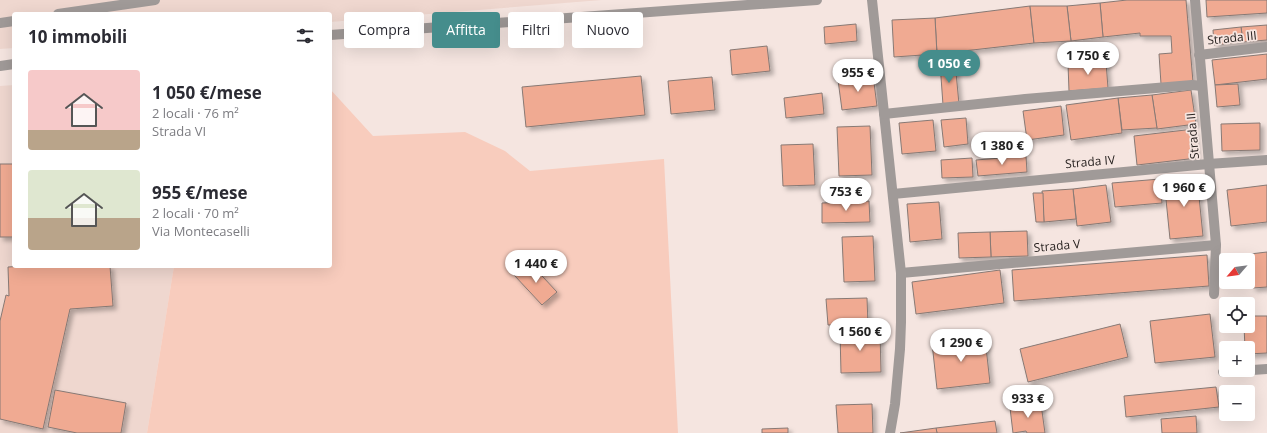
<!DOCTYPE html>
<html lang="it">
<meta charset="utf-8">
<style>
body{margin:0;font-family:"Open Sans",sans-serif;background:#f2f2f3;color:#2b2b33;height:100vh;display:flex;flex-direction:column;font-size:15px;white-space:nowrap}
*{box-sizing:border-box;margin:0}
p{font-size:13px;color:#7c7c81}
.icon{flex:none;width:22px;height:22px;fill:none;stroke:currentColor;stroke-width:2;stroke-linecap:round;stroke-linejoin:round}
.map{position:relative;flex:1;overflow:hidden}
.sheet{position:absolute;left:12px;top:12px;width:320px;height:256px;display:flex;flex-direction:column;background:#fff;border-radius:4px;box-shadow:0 4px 16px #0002}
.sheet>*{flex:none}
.hud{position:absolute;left:344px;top:12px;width:380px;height:36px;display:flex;gap:8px}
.needle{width:26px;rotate:242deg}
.fabs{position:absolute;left:1219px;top:253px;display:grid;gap:8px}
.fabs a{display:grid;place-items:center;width:36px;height:36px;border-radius:4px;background:#fff;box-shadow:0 4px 16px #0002;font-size:20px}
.price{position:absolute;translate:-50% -34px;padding:0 9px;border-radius:14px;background:#fff;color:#222;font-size:13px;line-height:26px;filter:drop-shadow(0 1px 2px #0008)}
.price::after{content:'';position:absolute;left:50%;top:24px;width:12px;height:9px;margin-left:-6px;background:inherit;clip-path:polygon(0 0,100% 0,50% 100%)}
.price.current{background:#458d8c;color:#fff}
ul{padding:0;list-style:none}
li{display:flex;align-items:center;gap:12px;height:100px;padding:0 16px}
li span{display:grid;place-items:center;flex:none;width:112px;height:80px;border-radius:4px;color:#555}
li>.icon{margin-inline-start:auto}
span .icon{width:48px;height:48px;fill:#fffc;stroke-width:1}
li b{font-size:17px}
h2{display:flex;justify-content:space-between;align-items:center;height:48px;padding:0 16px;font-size:17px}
.tag{padding:0 14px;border-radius:4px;background:#fff;box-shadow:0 4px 16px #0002;font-size:14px;line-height:36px}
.tag.current{background:#458d8c;color:#fff}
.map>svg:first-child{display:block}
.built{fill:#efd7cf}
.green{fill:#f8ccbd}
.building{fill:#f0aa92;stroke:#877974;filter:url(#shadow)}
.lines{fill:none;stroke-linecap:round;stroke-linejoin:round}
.lane{stroke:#a09a98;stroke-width:10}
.street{stroke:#a09a98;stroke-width:10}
.labels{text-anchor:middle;stroke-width:3.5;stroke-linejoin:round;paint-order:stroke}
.street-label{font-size:12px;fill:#282220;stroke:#f5e5e0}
</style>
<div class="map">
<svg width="1267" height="433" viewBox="0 0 1267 433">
<defs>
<filter id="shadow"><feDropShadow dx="3.5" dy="3.5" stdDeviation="2" flood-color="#0004"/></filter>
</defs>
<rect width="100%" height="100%" fill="#f5e5e0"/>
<g class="built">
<polygon points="0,0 602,0 330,22 330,14 14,14 14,48 0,49"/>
<polygon points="14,85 14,266 174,266 147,433 0,433 0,86"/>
</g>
<polygon class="green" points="330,89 373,136 465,132 505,151 530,171 664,159 678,433 147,433 174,266 330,266"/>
<g class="building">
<polygon points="1127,0 1186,0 1193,82 1161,84 1159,54 1172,53 1171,36 1140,36 1140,33 1103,37 1100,3"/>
<polygon points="1206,0 1267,0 1267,13 1207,17"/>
<polygon points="1100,3 1103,37 1071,41 1067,6"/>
<polygon points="1030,6 1034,43 937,54 935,18"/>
<polygon points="1030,6 1067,6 1071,41 1034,43"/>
<polygon points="935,18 937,54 894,57 892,20"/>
<polygon points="856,24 857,41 825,44 824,27"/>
<polygon points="1267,25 1267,40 1243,42 1241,27"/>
<polygon points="1241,27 1243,42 1214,45 1213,30"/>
<polygon points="767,46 770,71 732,75 730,50"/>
<polygon points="1267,54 1267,79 1215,85 1212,60"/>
<polygon points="955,62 959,104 943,105 940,63"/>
<polygon points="1106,62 1108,88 1069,91 1068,64"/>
<polygon points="873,75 877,106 842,110 838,80"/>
<polygon points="641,76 645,115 526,127 522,87"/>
<polygon points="712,77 715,110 671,114 668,81"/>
<polygon points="1238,84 1240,105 1217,107 1215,85"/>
<polygon points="1191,90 1196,124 1157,129 1152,95"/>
<polygon points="822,93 824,114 786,118 784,98"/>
<polygon points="1152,95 1157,128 1122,130 1118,98"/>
<polygon points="1118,98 1122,133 1071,140 1066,105"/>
<polygon points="1061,106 1064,135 1027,140 1023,111"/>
<polygon points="966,118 968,144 944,147 941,120"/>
<polygon points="933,120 936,151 902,154 899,123"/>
<polygon points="1260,123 1260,150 1222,151 1221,124"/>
<polygon points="870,126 872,175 839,176 837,127"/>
<polygon points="1194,129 1197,158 1137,165 1134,136"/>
<polygon points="813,144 815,185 783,186 781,145"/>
<polygon points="1026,156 1027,172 978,176 976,160"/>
<polygon points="972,158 973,177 942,178 941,160"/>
<rect x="0" y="164" width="14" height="73"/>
<polygon points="1197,177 1203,236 1170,239 1164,180"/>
<polygon points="1160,179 1162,203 1115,207 1112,183"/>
<polygon points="1106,185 1111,222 1077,226 1073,189"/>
<polygon points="1267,185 1267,222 1231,226 1227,190"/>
<polygon points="1073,189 1076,219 1044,222 1042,191"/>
<polygon points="1033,193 1043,193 1044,222 1036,222"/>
<polygon points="869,201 870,222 822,223 822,203"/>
<polygon points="939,202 942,239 910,242 907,204"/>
<polygon points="1027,231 1028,256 991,257 990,232"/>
<polygon points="990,232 991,257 959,258 958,233"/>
<polygon points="873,236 875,281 844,282 842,237"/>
<polygon points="1267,252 1267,287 1253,288 1250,254"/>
<polygon points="1207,255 1209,286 1014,301 1012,270"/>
<polygon points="529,262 557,292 542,305 514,275"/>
<polygon points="25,266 110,266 113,306 70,309 43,429 0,419 0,321 6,295 9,296 8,267"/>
<polygon points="1000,270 1004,303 916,314 912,282"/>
<polygon points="867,298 868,324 828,325 826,299"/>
<polygon points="1210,314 1215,357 1155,363 1150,321"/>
<polygon points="1248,316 1267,316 1267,353 1248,354 1248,348 1245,348 1244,326 1248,326"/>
<polygon points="1120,324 1128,357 1028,382 1020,349"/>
<polygon points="880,332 881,372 841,373 840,333"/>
<polygon points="985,338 990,383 937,389 932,343"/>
<polygon points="1216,387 1219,407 1126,417 1124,396"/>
<polygon points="55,390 126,403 121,433 77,433 48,427"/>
<polygon points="872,404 873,433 838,433 836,405"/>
<polygon points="1041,404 1045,433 1027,433 1026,431 1013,433 1010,408"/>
<polygon points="1196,416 1197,433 1162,433 1161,419"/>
<polygon points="995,421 997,433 937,433 936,428"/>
<polygon points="788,428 788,433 762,433 762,429"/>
<polygon points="936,428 937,433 900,433"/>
</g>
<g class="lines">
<g class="lane">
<polyline points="58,14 155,0"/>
<polyline points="0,23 14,21"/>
</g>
<g class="street">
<polyline points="872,0 901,273 901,322 900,349 895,404 890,433"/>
<polyline points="1195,0 1216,245 1214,294"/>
<polyline points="330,35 817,0"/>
<polyline points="1199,55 1267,47"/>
<polyline points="0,66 14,64"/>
<polyline points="884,114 1025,99 1192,85 1202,86"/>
<polyline points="893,194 1208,164 1267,160"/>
<polyline points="901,273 1216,245"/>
<polyline points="1223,372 1267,369"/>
</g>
</g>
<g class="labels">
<g class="street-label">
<text transform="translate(1232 38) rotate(-6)" y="4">Strada III</text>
<text transform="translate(1193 136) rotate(-95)" y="4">Strada II</text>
<text transform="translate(1090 162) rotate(-5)" y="4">Strada IV</text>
<text transform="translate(1057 246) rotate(-5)" y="4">Strada V</text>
</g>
</g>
</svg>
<div class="fabs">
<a><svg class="needle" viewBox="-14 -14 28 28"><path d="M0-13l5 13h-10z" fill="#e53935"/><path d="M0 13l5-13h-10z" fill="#7c7c81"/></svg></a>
<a><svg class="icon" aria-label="locate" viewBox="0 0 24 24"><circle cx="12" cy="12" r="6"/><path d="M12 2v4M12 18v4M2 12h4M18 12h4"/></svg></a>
<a>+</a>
<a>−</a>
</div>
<b class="price" style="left:1088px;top:76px">1 750 €</b>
<b class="price current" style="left:949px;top:84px">1 050 €</b>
<b class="price" style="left:858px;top:93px">955 €</b>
<b class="price" style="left:1002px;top:166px">1 380 €</b>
<b class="price" style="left:1184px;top:208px">1 960 €</b>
<b class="price" style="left:846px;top:212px">753 €</b>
<b class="price" style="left:536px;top:284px">1 440 €</b>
<b class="price" style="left:860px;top:352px">1 560 €</b>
<b class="price" style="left:961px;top:363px">1 290 €</b>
<b class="price" style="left:1028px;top:419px">933 €</b>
<div class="hud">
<a class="tag">Compra</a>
<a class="tag current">Affitta</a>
<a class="tag">Filtri</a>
<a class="tag">Nuovo</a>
</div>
<section class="sheet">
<h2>10 immobili<svg class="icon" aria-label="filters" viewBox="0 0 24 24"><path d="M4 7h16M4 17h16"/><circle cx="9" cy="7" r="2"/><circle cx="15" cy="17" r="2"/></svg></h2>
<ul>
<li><span style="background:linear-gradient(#f6c9c9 75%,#b9a48a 0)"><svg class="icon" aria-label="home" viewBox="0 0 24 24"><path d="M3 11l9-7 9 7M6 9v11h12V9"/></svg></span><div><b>1 050 €/mese</b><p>2 locali · 76 m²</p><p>Strada VI</p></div></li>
<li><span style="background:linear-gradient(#dfe7d0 60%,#b9a48a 0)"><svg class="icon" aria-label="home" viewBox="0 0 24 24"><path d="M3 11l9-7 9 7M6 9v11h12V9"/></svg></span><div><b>955 €/mese</b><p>2 locali · 70 m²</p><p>Via Montecaselli</p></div></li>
</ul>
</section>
</div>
